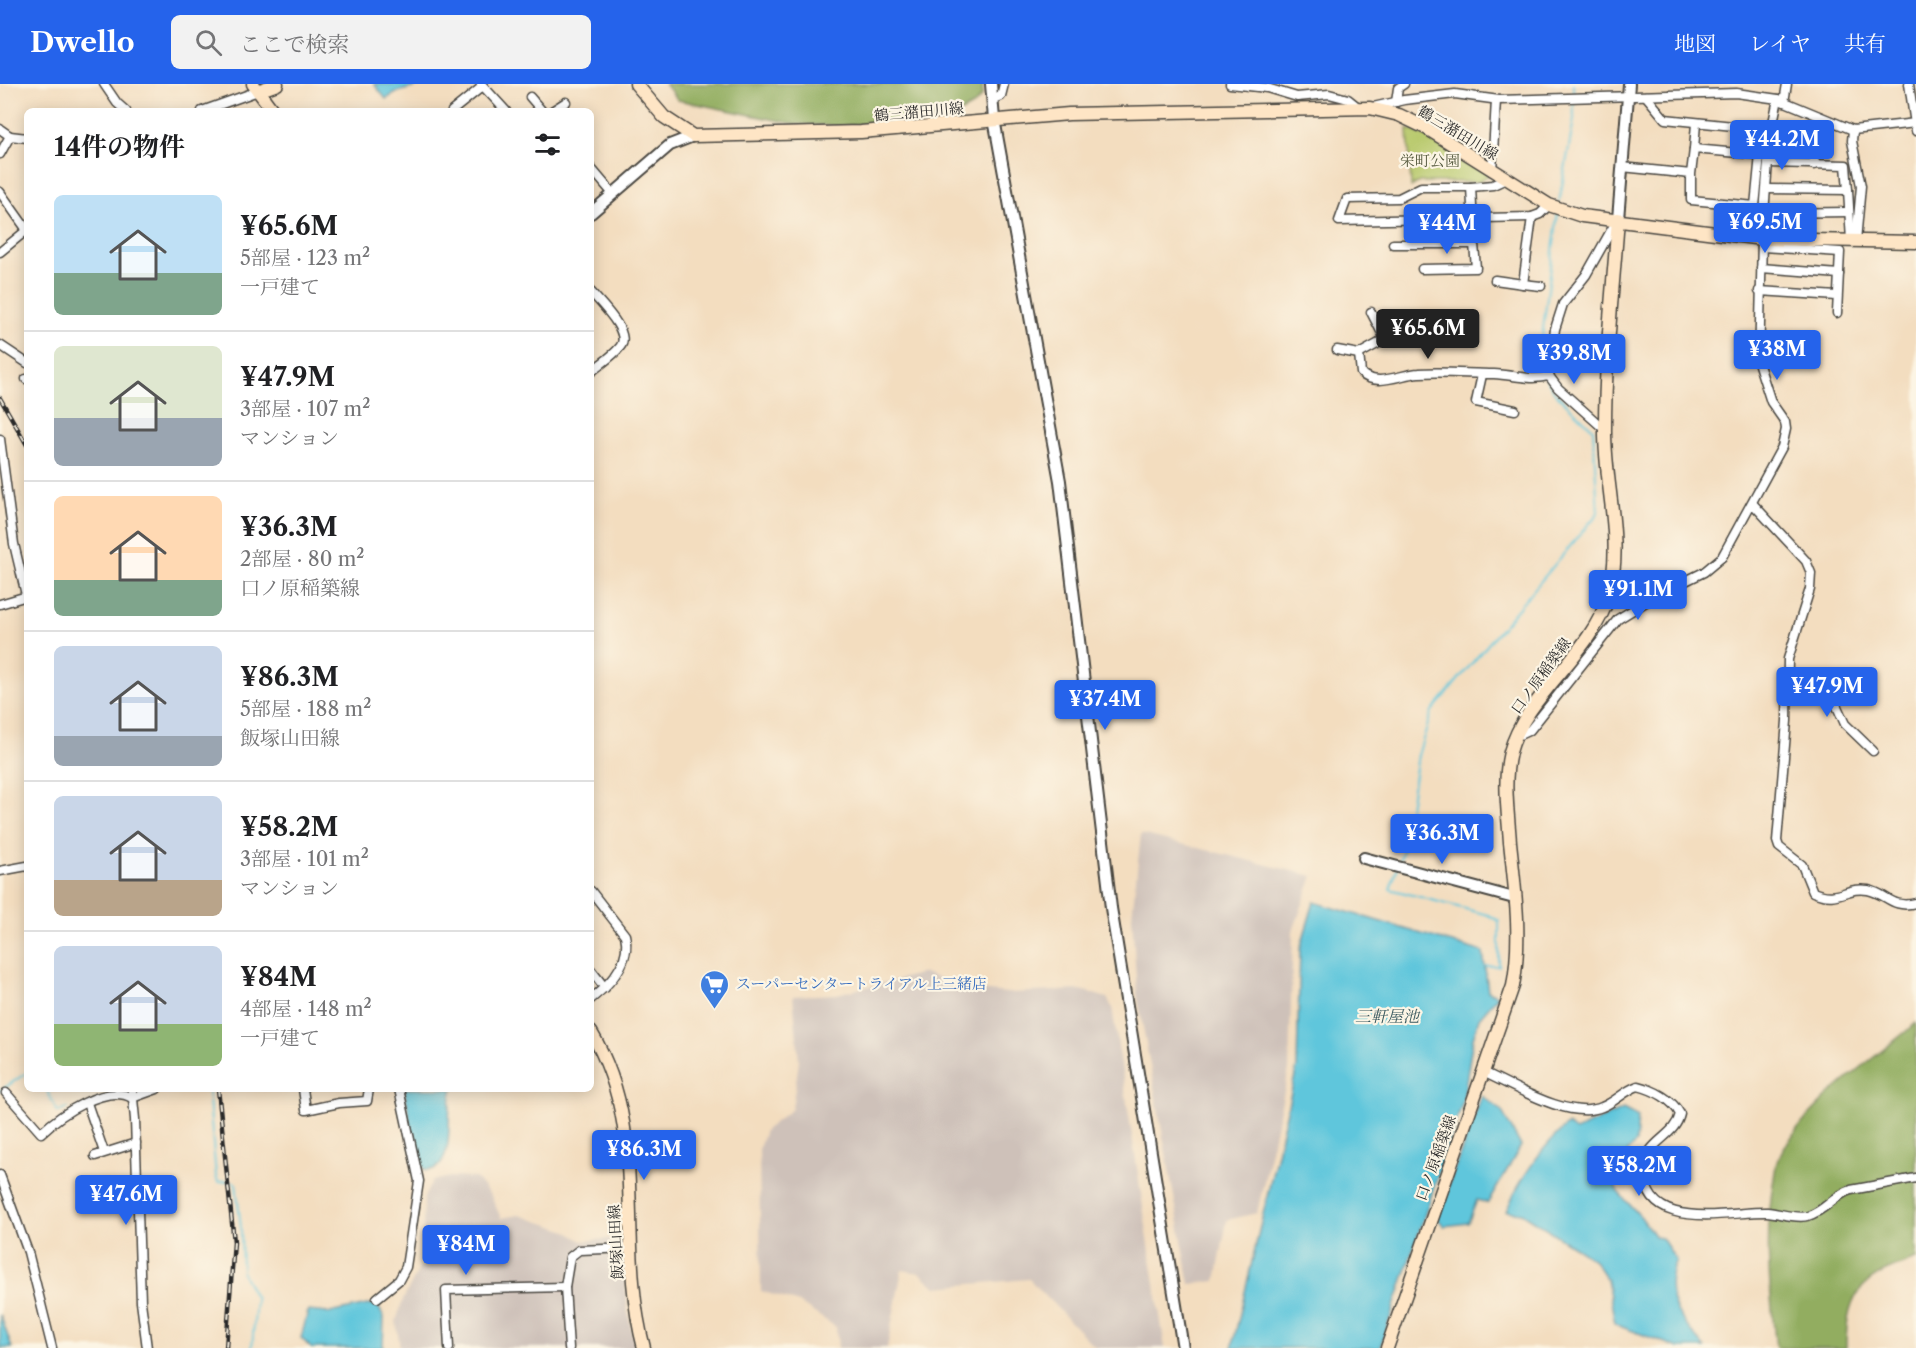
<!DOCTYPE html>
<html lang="ja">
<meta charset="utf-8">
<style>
body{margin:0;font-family:"Libre Caslon Text","Noto Serif JP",serif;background:#f2f2f2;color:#202124;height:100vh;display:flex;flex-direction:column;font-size:22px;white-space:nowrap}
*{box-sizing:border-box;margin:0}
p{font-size:20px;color:#757577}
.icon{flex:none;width:33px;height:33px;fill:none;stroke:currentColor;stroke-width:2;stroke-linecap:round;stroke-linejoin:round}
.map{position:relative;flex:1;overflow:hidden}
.panel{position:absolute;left:24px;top:24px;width:570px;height:984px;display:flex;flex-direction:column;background:#fff;border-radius:9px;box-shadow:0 3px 15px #0003}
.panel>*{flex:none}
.price{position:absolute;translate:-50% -51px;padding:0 14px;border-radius:6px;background:#2563eb;color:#fff;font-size:20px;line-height:39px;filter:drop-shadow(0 2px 3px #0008)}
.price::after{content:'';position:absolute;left:50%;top:36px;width:18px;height:14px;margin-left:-9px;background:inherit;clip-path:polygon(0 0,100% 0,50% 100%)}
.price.selected{background:#222;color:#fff}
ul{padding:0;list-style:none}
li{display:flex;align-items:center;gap:18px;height:150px;padding:0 30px}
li+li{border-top:2px solid #e0e0e0}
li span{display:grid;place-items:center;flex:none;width:168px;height:120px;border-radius:9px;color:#555}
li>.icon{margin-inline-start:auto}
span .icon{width:72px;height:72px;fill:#fffc;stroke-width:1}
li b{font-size:26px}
h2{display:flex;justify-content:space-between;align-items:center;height:72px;padding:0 30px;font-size:26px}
header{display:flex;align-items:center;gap:36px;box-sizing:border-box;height:84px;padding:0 30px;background:#2563eb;color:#fff}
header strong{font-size:28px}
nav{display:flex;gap:33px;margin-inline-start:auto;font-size:21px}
.search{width:420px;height:54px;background:#f2f2f2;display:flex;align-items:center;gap:15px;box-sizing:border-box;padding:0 21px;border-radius:9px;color:#757577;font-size:22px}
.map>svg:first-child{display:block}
.industrial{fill:#cec1b9}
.green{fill:#b8c96c;stroke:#727a4c;stroke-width:1.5}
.forest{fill:#92ad60;stroke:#5e6c46;stroke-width:1.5}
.water{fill:#5fc6dc;stroke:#457884;stroke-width:1.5}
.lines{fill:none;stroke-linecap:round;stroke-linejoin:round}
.stream{stroke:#5fc6dc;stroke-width:2}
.minor-casing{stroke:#494641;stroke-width:11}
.tertiary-casing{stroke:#494641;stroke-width:14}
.secondary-casing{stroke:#494641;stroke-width:15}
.minor{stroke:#fff;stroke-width:8}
.tertiary{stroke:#fff;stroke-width:10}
.secondary{stroke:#fee5c5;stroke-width:12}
.rail-casing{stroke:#2b2b2b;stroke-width:4.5}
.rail{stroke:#fcf5e5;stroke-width:2;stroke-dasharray:7;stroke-linecap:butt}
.labels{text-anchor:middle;stroke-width:4.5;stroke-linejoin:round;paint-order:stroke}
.street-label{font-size:15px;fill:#2b2b2b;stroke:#fcf5e5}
.park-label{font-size:15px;fill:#555a3e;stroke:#fcf5e5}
.shop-label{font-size:15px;fill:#366cbe;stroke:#fcf5e5;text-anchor:start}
.water-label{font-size:16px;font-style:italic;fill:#3b5a60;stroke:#fcf5e5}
</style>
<header>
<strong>Dwello</strong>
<div class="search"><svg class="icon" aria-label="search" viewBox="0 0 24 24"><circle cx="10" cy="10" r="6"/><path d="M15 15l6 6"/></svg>ここで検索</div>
<nav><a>地図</a><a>レイヤ</a><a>共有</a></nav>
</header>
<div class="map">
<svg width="1916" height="1264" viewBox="0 0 1916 1264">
<rect width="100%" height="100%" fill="#fcf5e5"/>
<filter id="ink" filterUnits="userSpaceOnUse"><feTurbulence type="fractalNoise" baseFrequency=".0167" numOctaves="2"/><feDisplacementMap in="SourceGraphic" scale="12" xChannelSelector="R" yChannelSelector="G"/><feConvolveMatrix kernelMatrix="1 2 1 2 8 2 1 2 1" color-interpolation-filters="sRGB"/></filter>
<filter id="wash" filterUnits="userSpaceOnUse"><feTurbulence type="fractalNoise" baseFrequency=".008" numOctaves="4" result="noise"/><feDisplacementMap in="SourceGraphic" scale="24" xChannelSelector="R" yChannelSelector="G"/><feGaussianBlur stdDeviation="1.35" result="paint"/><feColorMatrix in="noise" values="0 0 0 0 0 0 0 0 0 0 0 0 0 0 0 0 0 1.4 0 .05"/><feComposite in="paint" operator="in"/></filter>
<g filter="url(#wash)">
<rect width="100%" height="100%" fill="#f3ddbf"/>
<g class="industrial">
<polygon points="1141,750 1313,792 1293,847 1289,985 1257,1129 1227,1136 1216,1197 1190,1200 1137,910 1132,832"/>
<polygon points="924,889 968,905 1008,909 1081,906 1107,914 1112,923 1165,1264 1096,1264 1029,1195 936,1203 920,1189 902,1186 887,1264 838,1264 836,1243 799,1219 761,1207 759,1065 765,1046 792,1025 799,977 793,912 837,910"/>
<polygon points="450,1093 476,1094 491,1112 501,1134 519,1131 567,1147 582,1157 618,1154 625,1177 627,1223 635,1264 400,1264 396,1237 403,1216 422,1179 424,1114 432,1097"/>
</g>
<polygon class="green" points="1408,45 1436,56 1490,90 1478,98 1419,98 1411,103"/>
<g class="forest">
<polygon points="665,0 983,0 982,12 973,22 948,35 835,42 795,40 678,16"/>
<path d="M1916 939V1175C1865 1193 1846 1205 1846 1264H1776C1770 1209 1764 1155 1773 1100 1775 1091 1775 1080 1779 1073 1810 1016 1868 980 1916 939Z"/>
</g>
<g class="water">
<polygon points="374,0 425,0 398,8 386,15"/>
<polygon points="1314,818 1483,868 1488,907 1498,912 1479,934 1473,954 1463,1017 1380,1264 1232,1264 1297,983 1300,865"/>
<path d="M403 1005H453C444 1029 457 1068 435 1085L426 1086C406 1073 413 1026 403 1005Z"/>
<polygon points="1482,1012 1501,1026 1521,1062 1488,1119 1477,1116 1468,1139 1444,1142 1438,1135 1438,1129"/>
<path d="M1623 1025 1638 1033 1636 1059 1618 1078 1614 1099 1618 1108 1641 1133 1655 1153 1662 1154 1676 1176C1659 1212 1682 1237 1705 1264H1679L1622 1243 1615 1239 1607 1196 1593 1175 1522 1129 1506 1127C1521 1094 1539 1065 1567 1041L1576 1047Z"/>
<polygon points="372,1220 377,1221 384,1233 383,1264 311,1264 301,1254 308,1227 329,1229"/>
<polygon points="0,1230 12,1264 0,1264"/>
</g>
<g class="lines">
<g class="stream">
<polyline points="1559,119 1574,35 1573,0"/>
<polyline points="1545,291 1540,279 1540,268 1558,128"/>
<polyline points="1398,780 1404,763 1418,671 1432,627 1598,429 1593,345 1555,309 1547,296"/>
<polyline points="1397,785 1390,805 1488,831 1499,837 1499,882 1486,882"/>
<polyline points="46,1005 58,1028 68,1024"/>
<polyline points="208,1005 216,1092 218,1098 227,1097"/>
<polyline points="0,1007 26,989"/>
<polyline points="106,1007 130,1006"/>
<polyline points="232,1097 236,1100 241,1144 242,1188 256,1215 252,1264"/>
</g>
</g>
</g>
<g filter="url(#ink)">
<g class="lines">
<defs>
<g id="minor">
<polyline points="104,0 117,19 126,27"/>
<polyline points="1230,0 1267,4 1297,13 1329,10 1348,15 1358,23"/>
<polyline points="1909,0 1916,47"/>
<polyline points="483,2 506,27"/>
<polyline points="1646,12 1665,35 1753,44"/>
<polyline points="530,13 542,27"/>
<polyline points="993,15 1001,12 1004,0"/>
<polyline points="1396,18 1398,4 1404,0"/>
<polyline points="1784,18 1787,0"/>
<polyline points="1373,23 1404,16 1455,10 1499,16 1736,9 1778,15 1853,46 1916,39"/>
<polyline points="202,27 258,7"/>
<polyline points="452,27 483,2 481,0"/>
<polyline points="552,27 566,18"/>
<polyline points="0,45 10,52"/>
<polyline points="1853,46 1852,57 1861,102 1856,157"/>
<polyline points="1770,55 1814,56 1814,81"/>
<polyline points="1694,65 1696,39"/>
<polyline points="0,70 10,52 27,54"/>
<polyline points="1622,83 1691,90 1691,116 1755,122 1760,71 1694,65 1691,90"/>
<polyline points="591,84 613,110"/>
<polyline points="1492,87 1496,16"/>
<polyline points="1471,103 1493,101 1506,95"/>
<polyline points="1767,105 1848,106 1846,81 1770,79"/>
<polyline points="1848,106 1851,157"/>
<polyline points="0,108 27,146"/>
<polyline points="1765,129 1849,128"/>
<polyline points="1393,160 1474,160 1471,103 1421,103 1399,114 1347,115 1339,137 1532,133 1540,130 1549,121"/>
<polyline points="1762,163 1840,168 1837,229"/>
<polyline points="0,168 27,146"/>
<polyline points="1761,184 1839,190"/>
<polyline points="1422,185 1476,184 1474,160"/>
<polyline points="1495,196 1523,200 1532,133"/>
<polyline points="1523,200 1541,202"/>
<polyline points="1759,207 1837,212"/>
<path d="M591 208C601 220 632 249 620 263 612 273 600 280 591 288"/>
<polyline points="1371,228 1385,255"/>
<path d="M1404 238 1379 259 1359 270 1361 289C1376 304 1401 290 1419 289 1443 287 1470 290 1494 290 1514 291 1530 297 1549 292L1558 304 1604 345"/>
<polyline points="0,261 27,279"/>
<polyline points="1337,266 1359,270"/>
<polyline points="1482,291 1476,318 1515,326"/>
<polyline points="1549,292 1555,245 1563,220 1586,191 1617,136"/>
<polyline points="26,295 27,295"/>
<polyline points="0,355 14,460 27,515"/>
<path d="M1753 420 1806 477 1811 489 1810 505 1788 575 1787 637 1777 757 1779 763 1802 781 1813 808C1840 819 1845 802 1868 806 1888 810 1891 825 1916 819"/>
<polyline points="0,520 27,512"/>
<polyline points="1787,590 1807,598 1834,616 1845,640 1873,667"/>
<polyline points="1517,652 1530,646 1618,535 1659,510 1704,488 1722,473 1782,363 1786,345 1785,338 1771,318 1759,281 1762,155 1770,53 1778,15"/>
<polyline points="0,787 27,782"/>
<path d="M591 807 625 851C632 878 610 900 591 915"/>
<polyline points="591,886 605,904"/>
<path d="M1483 988C1512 1001 1570 1037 1602 1023 1615 1018 1624 1007 1638 1002 1654 1006 1672 1015 1680 1030 1675 1053 1647 1057 1645 1081 1639 1151 1728 1127 1767 1128 1780 1129 1795 1135 1808 1132 1825 1127 1834 1111 1851 1106L1916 1094"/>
<polyline points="132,1005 135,1035 141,1218 147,1264"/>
<polyline points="303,1005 306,1026 339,1019 367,1017 369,1005"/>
<path d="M6 1009 41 1049C60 1031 106 999 132 1014L157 1005"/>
<polyline points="87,1019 104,1068"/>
<polyline points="95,1072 136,1059"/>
<polyline points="0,1091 28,1168 52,1264"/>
<polyline points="377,1214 399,1196 406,1183 419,1097 399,1005"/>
<polyline points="449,1264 446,1206 565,1203"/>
<polyline points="569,1264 565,1203 570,1173 579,1166 631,1164"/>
</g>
<g id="tertiary">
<polyline points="991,0 994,35 1060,397 1111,824 1183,1264"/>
<polyline points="591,129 670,61 693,52"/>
<polyline points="1618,135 1629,0"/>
<polyline points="1364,774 1514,814"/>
</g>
<g id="secondary">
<polyline points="253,0 273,27"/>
<polyline points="636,0 664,33 693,52 861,48 1069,30 1370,24 1399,31 1426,44 1549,121 1582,132 1762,155 1916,158"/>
<polyline points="258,7 277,0"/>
<path d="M591 948C651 1049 615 1156 644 1264"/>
<path d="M1387 1264 1513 902C1522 854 1515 806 1510 758 1508 728 1503 697 1510 668 1525 611 1592 570 1609 511 1624 455 1604 400 1605 344 1605 274 1613 205 1618 135"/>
</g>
</defs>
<use href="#minor" class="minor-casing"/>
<use href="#tertiary" class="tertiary-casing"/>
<use href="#secondary" class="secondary-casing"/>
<use href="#minor" class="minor"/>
<use href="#tertiary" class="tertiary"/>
<use href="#secondary" class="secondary"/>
<defs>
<g id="rail">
<polyline points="0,314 27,361"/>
<polyline points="218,1005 234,1158 226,1264"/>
</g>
</defs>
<use href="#rail" class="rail-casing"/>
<use href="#rail" class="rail"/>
</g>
</g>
<defs>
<symbol id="supermarket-pin" viewBox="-11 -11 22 30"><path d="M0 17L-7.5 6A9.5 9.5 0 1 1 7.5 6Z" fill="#3f7fe0" stroke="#fcf5e5"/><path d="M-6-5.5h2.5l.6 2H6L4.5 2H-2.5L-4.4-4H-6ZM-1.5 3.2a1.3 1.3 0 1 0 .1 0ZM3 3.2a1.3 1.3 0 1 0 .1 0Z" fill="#fff"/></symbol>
</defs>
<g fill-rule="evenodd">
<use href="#supermarket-pin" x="698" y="884" width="33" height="45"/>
</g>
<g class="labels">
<g class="street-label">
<text transform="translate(919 28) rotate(-5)" y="5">鶴三潴田川線</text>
<text transform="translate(1458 49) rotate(31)" y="5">鶴三潴田川線</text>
<text transform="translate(1541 592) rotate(-54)" y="5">口ノ原稲築線</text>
<text transform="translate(1436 1074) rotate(-70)" y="5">口ノ原稲築線</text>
<text transform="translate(616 1158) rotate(-93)" y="5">飯塚山田線</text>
</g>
<g class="park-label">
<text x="1430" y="82">栄町公園</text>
</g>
<g class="shop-label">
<text x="736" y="905">スーパーセンタートライアル上三緒店</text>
</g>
<g class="water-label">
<text x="1387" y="938">三軒屋池</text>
</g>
</g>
</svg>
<b class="price" style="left:1782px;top:87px">¥44.2M</b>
<b class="price" style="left:1765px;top:170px">¥69.5M</b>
<b class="price" style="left:1447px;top:171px">¥44M</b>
<b class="price selected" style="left:1428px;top:276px">¥65.6M</b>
<b class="price" style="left:1777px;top:297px">¥38M</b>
<b class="price" style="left:1574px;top:301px">¥39.8M</b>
<b class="price" style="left:1638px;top:537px">¥91.1M</b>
<b class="price" style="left:1827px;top:634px">¥47.9M</b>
<b class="price" style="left:1105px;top:647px">¥37.4M</b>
<b class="price" style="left:1442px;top:781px">¥36.3M</b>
<b class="price" style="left:644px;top:1097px">¥86.3M</b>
<b class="price" style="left:1639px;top:1113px">¥58.2M</b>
<b class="price" style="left:126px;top:1142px">¥47.6M</b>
<b class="price" style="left:466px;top:1192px">¥84M</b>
<section class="panel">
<h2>14件の物件<svg class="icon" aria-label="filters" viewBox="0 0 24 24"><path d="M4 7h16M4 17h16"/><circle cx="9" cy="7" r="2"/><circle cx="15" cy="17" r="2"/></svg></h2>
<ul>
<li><span style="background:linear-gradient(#bfe0f5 65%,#7fa58c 0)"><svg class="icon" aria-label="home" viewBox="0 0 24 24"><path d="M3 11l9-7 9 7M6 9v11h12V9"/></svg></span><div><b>¥65.6M</b><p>5部屋 · 123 m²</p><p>一戸建て</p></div></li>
<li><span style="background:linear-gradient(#dfe7d0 60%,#9aa5b1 0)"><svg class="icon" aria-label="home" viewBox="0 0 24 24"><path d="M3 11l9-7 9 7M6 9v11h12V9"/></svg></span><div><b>¥47.9M</b><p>3部屋 · 107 m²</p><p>マンション</p></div></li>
<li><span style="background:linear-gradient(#ffd9b3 70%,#7fa58c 0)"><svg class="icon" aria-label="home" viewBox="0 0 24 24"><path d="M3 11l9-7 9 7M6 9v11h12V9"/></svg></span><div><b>¥36.3M</b><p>2部屋 · 80 m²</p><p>口ノ原稲築線</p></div></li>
<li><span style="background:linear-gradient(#c9d6e8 75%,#9aa5b1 0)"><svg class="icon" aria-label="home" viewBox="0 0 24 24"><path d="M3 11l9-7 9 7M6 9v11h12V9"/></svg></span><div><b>¥86.3M</b><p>5部屋 · 188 m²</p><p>飯塚山田線</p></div></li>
<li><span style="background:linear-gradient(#c9d6e8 70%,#b9a48a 0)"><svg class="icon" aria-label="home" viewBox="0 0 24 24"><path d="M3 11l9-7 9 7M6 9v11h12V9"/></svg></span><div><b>¥58.2M</b><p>3部屋 · 101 m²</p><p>マンション</p></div></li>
<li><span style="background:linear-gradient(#c9d6e8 65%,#8fb573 0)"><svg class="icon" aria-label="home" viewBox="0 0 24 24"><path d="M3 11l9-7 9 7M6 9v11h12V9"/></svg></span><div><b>¥84M</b><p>4部屋 · 148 m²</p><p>一戸建て</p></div></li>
</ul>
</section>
</div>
